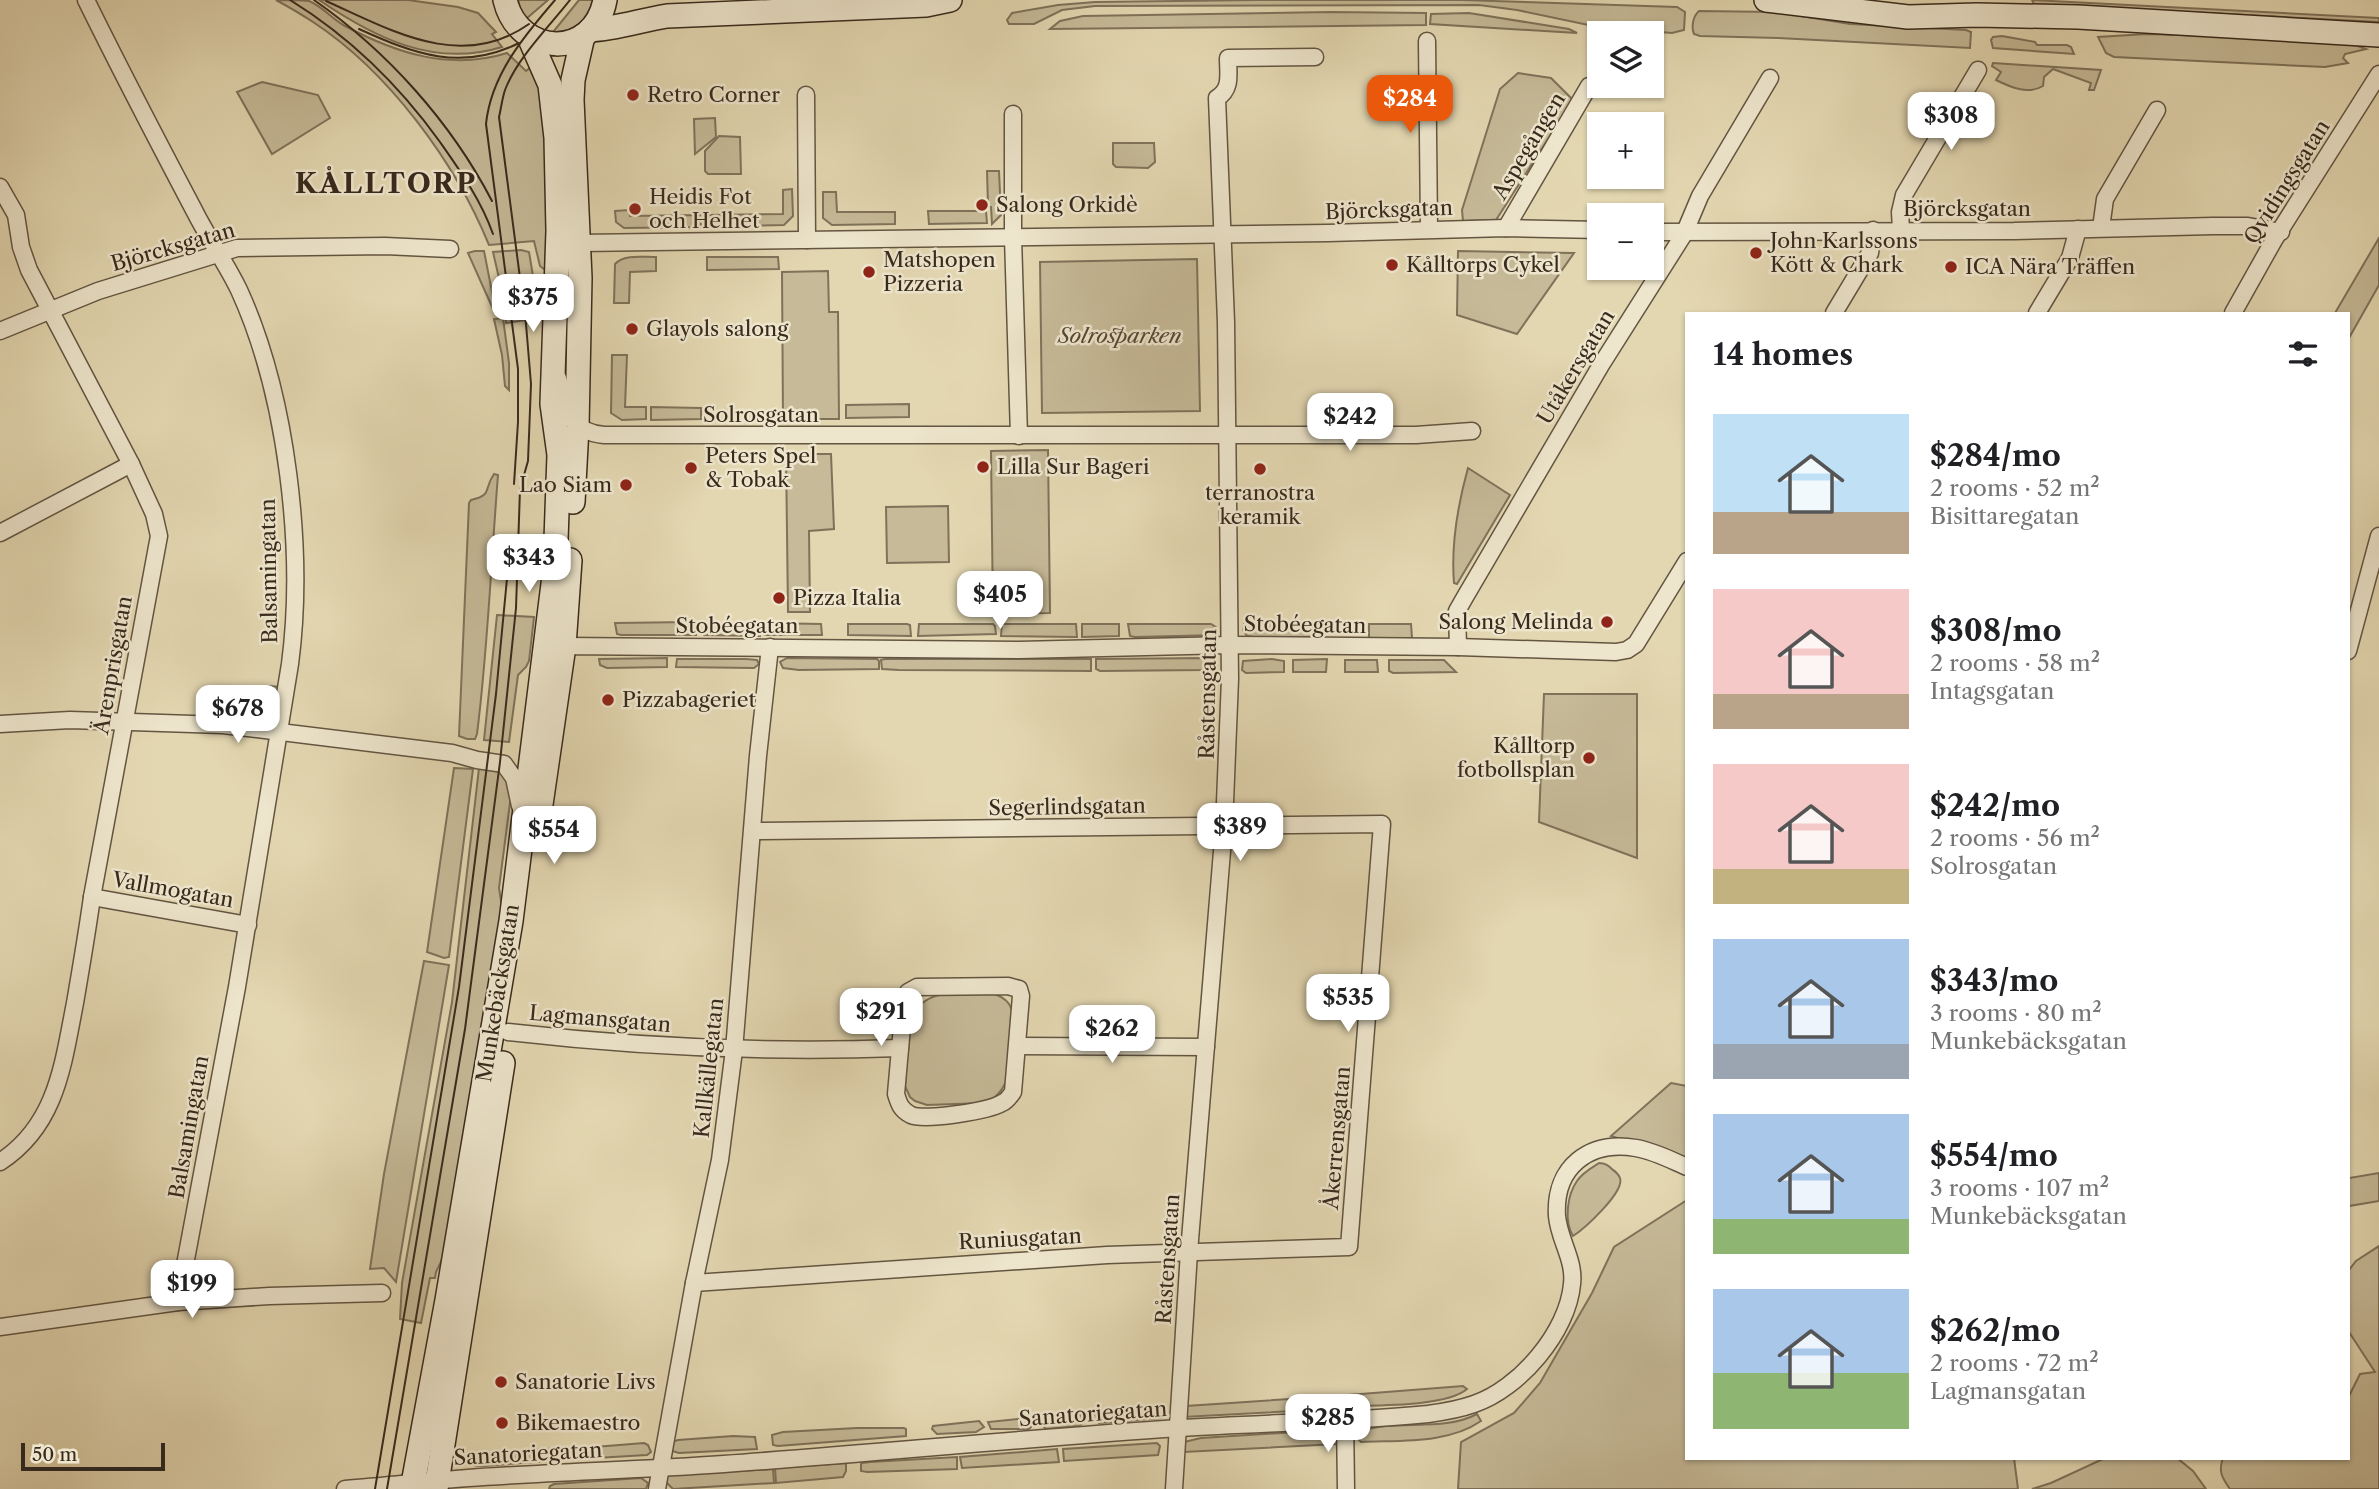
<!DOCTYPE html>
<meta charset="utf-8">
<style>
body{margin:0;font-family:"Libre Caslon Text",serif;background:#f6f6f6;color:#202124;height:100vh;display:flex;flex-direction:column;font-size:26px;white-space:nowrap}
*{box-sizing:border-box;margin:0}
p{font-size:23px;color:#757577}
.icon{flex:none;width:38px;height:38px;fill:none;stroke:currentColor;stroke-width:2;stroke-linecap:round;stroke-linejoin:round}
.map{position:relative;flex:1;overflow:hidden}
.drawer{position:absolute;left:1685px;top:312px;width:665px;height:1148px;display:flex;flex-direction:column;background:#fff;border-radius:0px;box-shadow:0 2px 5px #0004}
.drawer>*{flex:none}
.fabs{position:absolute;left:1587px;top:21px;display:grid;gap:14px}
.fabs a{display:grid;place-items:center;width:77px;height:77px;border-radius:0px;background:#fff;box-shadow:0 2px 5px #0004;font-size:35px}
.scale{position:absolute;left:21px;bottom:18px;width:144px;box-sizing:border-box;padding-left:7px;border:4px solid #382a1d;border-top:0;font-size:19px;line-height:24px;white-space:nowrap;color:#382a1d;-webkit-text-stroke:5px #ede5cc;paint-order:stroke}
.price{position:absolute;translate:-50% -60px;padding:0 16px;border-radius:14px;background:#fff;color:#222;font-size:23px;line-height:46px;filter:drop-shadow(0 2px 4px #0008)}
.price::after{content:'';position:absolute;left:50%;top:42px;width:21px;height:16px;margin-left:-10px;background:inherit;clip-path:polygon(0 0,100% 0,50% 100%)}
.price.selected{background:#ea580c;color:#fff}
ul{padding:0;list-style:none}
li{display:flex;align-items:center;gap:21px;height:175px;padding:0 28px}
li span{display:grid;place-items:center;flex:none;width:196px;height:140px;border-radius:0px;color:#555}
li>.icon{margin-inline-start:auto}
span .icon{width:84px;height:84px;fill:#fffc;stroke-width:1}
li b{font-size:30px}
h2{display:flex;justify-content:space-between;align-items:center;height:84px;padding:0 28px;font-size:30px}
.map>svg:first-child{display:block}
.green{fill:#c6ba98;stroke:#7f725a;stroke-width:2}
.lines{fill:none;stroke-linecap:round;stroke-linejoin:round}
.street-casing{stroke:#635542;stroke-width:19}
.secondary-casing{stroke:#382a1d;stroke-width:26}
.street{stroke:#ede5cc;stroke-width:16}
.secondary{stroke:#ede5cc;stroke-width:23}
.tram{stroke:#382a1d;stroke-width:2}
.poi-dot{fill:#8f2418;stroke:#ede5cc;stroke-width:2.5}
.labels{text-anchor:middle;stroke-width:5;stroke-linejoin:round;paint-order:stroke}
.poi-label{font-size:21px;fill:#382a1d;stroke:#ede5cc;text-anchor:start}
.street-label{font-size:21px;fill:#382a1d;stroke:#ede5cc}
.park-label{font-size:21px;font-style:italic;fill:#544736;stroke:#ede5cc}
.district-label{font-size:28px;font-weight:bold;letter-spacing:2px;fill:#382a1d;stroke:#ede5cc}
</style>
<div class="map">
<svg width="2379" height="1489" viewBox="0 0 2379 1489">
<rect width="100%" height="100%" fill="#e3d7b1"/>
<filter id="stains"><feTurbulence type="fractalNoise" baseFrequency=".00286" numOctaves="4"/><feColorMatrix values="0 0 0 0 .2 0 0 0 0 .09 0 0 0 0 .02 0 0 0 .5 -.17"/></filter>
<radialGradient id="worn" r=".72"><stop offset=".6" stop-color="#630" stop-opacity="0"/><stop offset="1" stop-color="#630" stop-opacity=".3"/></radialGradient>
<g class="green">
<path d="M276 0C286 0 300 0 309 1 322 6 332 19 345 26 396 53 450 71 507 53L526 71 531 67 539 81 550 154 545 270 540 266 534 241 489 245C455 162 389 72 313 22 301 14 289 7 276 0Z"/>
<path d="M319 0H408L458 7 478 13 496 32 492 34 502 47C434 68 375 38 319 0Z"/>
<polygon points="518,0 548,0 526,19 521,11"/>
<path d="M579 0H593C587 20 575 33 553 32Z"/>
<polygon points="1259,0 1462,0 1677,7 1685,12 1684,30 1672,33 1598,27 1517,10 1479,5 1095,6 1062,10 1034,24 1009,24 1007,20 1012,13 1058,5 1095,2"/>
<polygon points="2032,0 2379,18 2379,22 2034,4"/>
<path d="M1699 11 1776 12 1850 24 1966 30 1971 32 1970 48 1778 38 1700 36 1694 34C1691 27 1693 16 1699 11Z"/>
<polygon points="1330,12 1426,13 1426,25 1050,29 1060,21 1083,16"/>
<polygon points="1469,13 1569,29 1577,33 1430,24 1431,14"/>
<polygon points="2147,34 2214,36 2355,45 2366,49 2345,54 2343,58 2348,63 2325,67 2114,57 2106,53 2098,37"/>
<polygon points="2002,36 2035,42 2037,45 2067,45 2071,47 2074,54 1993,48 1991,40 1993,37"/>
<path d="M1993 63 2101 70 2094 90H2089L2091 83 2053 69 2044 77 2043 86C2028 95 2010 87 1996 80L2001 72 1992 66Z"/>
<polygon points="1518,73 1551,78 1573,100 1496,220 1463,221 1462,210 1500,89"/>
<polygon points="262,82 318,95 330,118 272,154 237,92"/>
<polygon points="715,118 716,137 695,154 694,119"/>
<polygon points="719,136 740,137 741,174 708,174 705,171 705,151"/>
<polygon points="1113,143 1154,143 1155,162 1148,168 1116,167 1113,164"/>
<polygon points="987,171 999,171 1001,215 992,224 991,207 988,206"/>
<polygon points="792,189 793,216 784,225 709,227 708,215 783,214 783,190"/>
<polygon points="823,192 836,192 837,212 895,212 895,224 832,225 823,218"/>
<polygon points="629,210 630,216 700,215 701,227 624,228 616,222 615,211"/>
<polygon points="928,211 986,211 987,223 929,224"/>
<polygon points="2379,238 2379,285 2349,338 2348,313 2335,313"/>
<polygon points="521,250 529,252 534,282 527,283 533,319 506,323 501,287 493,252"/>
<polygon points="475,251 484,251 493,297 493,309 468,253"/>
<polygon points="1458,251 1574,253 1517,334 1457,315"/>
<path d="M656 257V271L630 272 629 303H614L615 264C624 254 642 257 656 257Z"/>
<polygon points="778,257 779,269 707,270 707,257"/>
<polygon points="1197,259 1200,411 1042,413 1040,262"/>
<polygon points="828,271 829,312 838,312 839,419 783,419 782,272"/>
<polygon points="503,318 509,363 509,390 505,386 502,355 494,319"/>
<polygon points="612,355 627,355 625,407 646,407 646,419 622,420 611,413"/>
<polygon points="909,404 909,417 846,418 846,405"/>
<polygon points="651,407 701,408 701,419 651,420"/>
<polygon points="1048,450 1050,613 993,614 991,451"/>
<polygon points="786,454 831,454 834,529 809,531 810,612 788,612"/>
<path d="M1468 468 1510 495 1457 584 1454 583C1451 546 1458 504 1468 468Z"/>
<path d="M494 474 498 475C491 562 488 648 477 734L475 739H467L459 736 469 503 471 500C493 495 483 490 494 474Z"/>
<polygon points="948,506 949,562 887,563 886,507"/>
<polygon points="497,615 534,617 529,661 526,667 518,675 509,742 484,740"/>
<polygon points="691,622 696,623 696,635 621,635 617,634 615,623"/>
<polygon points="704,623 758,623 760,625 760,636 704,635"/>
<polygon points="768,623 821,624 822,635 765,635"/>
<polygon points="1266,623 1318,624 1320,629 1317,636 1312,637 1253,637 1247,636 1243,630 1244,624"/>
<polygon points="848,624 907,624 910,625 911,636 848,635"/>
<polygon points="919,624 993,624 995,626 996,634 918,636"/>
<polygon points="1002,624 1076,624 1077,637 1001,636"/>
<polygon points="1082,624 1119,624 1119,636 1082,637"/>
<polygon points="1128,624 1211,624 1216,627 1217,635 1135,637 1130,636"/>
<polygon points="1369,624 1411,624 1412,638 1369,638"/>
<polygon points="667,658 667,667 607,668 600,665 599,659"/>
<polygon points="787,658 877,659 879,661 879,669 799,670 783,668 780,662"/>
<polygon points="1210,658 1216,660 1217,667 1205,670 1100,671 1096,669 1096,659"/>
<polygon points="677,659 746,659 757,660 759,664 754,668 676,667"/>
<polygon points="885,659 1091,659 1091,671 899,670 882,669 881,660"/>
<polygon points="1272,659 1284,661 1284,672 1246,673 1242,670 1243,661"/>
<polygon points="1327,659 1326,672 1293,672 1293,660"/>
<polygon points="1345,660 1377,660 1378,672 1345,672"/>
<polygon points="1389,660 1444,660 1456,672 1393,673 1389,671"/>
<polygon points="269,686 279,687 275,712 251,711 251,705 267,706"/>
<polygon points="1544,694 1637,694 1637,858 1539,822"/>
<polygon points="454,768 473,769 449,957 444,958 427,952"/>
<polygon points="479,768 501,770 508,780 511,795 499,888 504,920 450,1243 436,1272 435,1278 430,1278 421,1323 400,1319 402,1283 452,1002"/>
<polygon points="424,961 449,965 396,1282 384,1268 370,1269 384,1174"/>
<path d="M992 993C1006 998 1011 1003 1014 1017 1011 1046 1017 1093 983 1103L927 1105 915 1101 910 1097 905 1086 910 1020C925 985 961 994 992 993Z"/>
<polygon points="1671,1083 1687,1086 1687,1160 1611,1136"/>
<path d="M1599 1163C1605 1163 1608 1165 1613 1170 1615 1171 1619 1175 1620 1178 1625 1192 1584 1229 1573 1236 1564 1222 1567 1195 1577 1181 1582 1173 1591 1168 1599 1163Z"/>
<polygon points="2379,1173 2379,1201 2349,1206 2349,1178"/>
<polygon points="1687,1200 1687,1458 2014,1458 2018,1489 1458,1489 1461,1442 1514,1413 1540,1383 1592,1293 1614,1247"/>
<path d="M2379 1246V1489H2230C2222 1478 2218 1471 2223 1458H2348L2349 1396 2360 1374 2375 1372 2349 1332V1270L2356 1261Z"/>
<path d="M1463 1386 1467 1389C1446 1407 1376 1405 1347 1406L1344 1396 1348 1395Z"/>
<polygon points="1305,1398 1314,1404 1313,1410 1183,1417 1186,1406"/>
<polygon points="1161,1408 1161,1418 1099,1423 1095,1414"/>
<polygon points="1078,1414 1082,1416 1084,1422 1079,1426 1046,1429 1040,1423 1041,1417"/>
<path d="M1477 1414 1481 1421C1448 1444 1400 1440 1361 1442L1358 1439 1361 1431C1398 1419 1443 1432 1477 1414Z"/>
<polygon points="1029,1418 1031,1427 1029,1429 991,1429 988,1422"/>
<polygon points="979,1421 984,1427 976,1432 937,1434 932,1429 933,1426"/>
<polygon points="857,1428 904,1428 906,1429 906,1436 778,1446 773,1445 772,1435 783,1432"/>
<polygon points="1328,1430 1337,1433 1339,1438 1337,1444 1184,1452 1184,1442 1201,1438"/>
<polygon points="733,1436 755,1437 757,1449 679,1453 672,1451 670,1445 672,1442 678,1440"/>
<polygon points="644,1443 648,1445 651,1452 647,1455 579,1459 575,1455 576,1450 582,1448"/>
<polygon points="1157,1443 1160,1446 1158,1455 1064,1461 1063,1449"/>
<polygon points="571,1447 573,1459 484,1466 475,1466 473,1457 484,1454"/>
<polygon points="1057,1449 1059,1462 962,1468 960,1457"/>
<polygon points="957,1457 957,1469 867,1472 861,1471 861,1464 862,1463 870,1462"/>
<polygon points="2105,1458 2177,1458 2193,1471 2206,1489 2032,1489 2051,1483"/>
<polygon points="846,1463 846,1471 843,1477 776,1483 775,1468"/>
<polygon points="773,1469 774,1483 673,1489 667,1483 667,1477 670,1475"/>
<polygon points="641,1478 648,1483 646,1489 549,1489 550,1486 554,1484"/>
</g>
<g class="lines">
<defs>
<g id="street">
<path d="M86 0C121 71 158 142 195 212 208 238 226 263 239 290 287 395 305 550 290 664L237 987 178 1302"/>
<polyline points="1427,41 1429,229"/>
<polyline points="806,95 807,240"/>
<polyline points="1013,114 1013,237 1019,436"/>
<path d="M0 187 16 215 21 247 29 270 131 464 154 514 159 536 92 897C87 933 81 968 75 1003 63 1064 57 1125 0 1162"/>
<polyline points="1506,228 1589,86"/>
<polyline points="2101,228 2105,199 2157,110"/>
<polyline points="1901,230 1900,212 1904,195 1978,70"/>
<polyline points="1652,232 2014,231 2213,226 2248,226 2281,232"/>
<polyline points="580,243 1328,233 1506,228 1600,230"/>
<polyline points="1834,313 1870,253 1873,230"/>
<polyline points="2037,313 2070,258 2078,229"/>
<polyline points="2233,313 2274,240 2379,74"/>
<polyline points="0,331 98,291 237,248 385,246 450,249"/>
<path d="M558 378C566 408 569 432 604 435H1416L1472 431"/>
<polyline points="0,533 131,464"/>
<polyline points="1458,647 1457,611 1465,597 1601,365 1684,234 1700,196 1770,78"/>
<polyline points="556,648 564,646 1019,650 1230,645 1458,647 1616,652 1627,650 1636,644 1687,561"/>
<polyline points="2348,651 2379,536"/>
<polyline points="0,724 70,720 223,725 452,753 477,760 504,764 514,778 520,806"/>
<polyline points="92,897 248,925"/>
<path d="M1008 986 1019 989 1021 996 1013 1092C1010 1096 1007 1101 1002 1103 989 1111 924 1121 911 1115 901 1110 899 1104 896 1094L904 1004 908 992 917 987Z"/>
<path d="M508 1032C638 1047 768 1053 900 1048"/>
<polyline points="1018,1046 1206,1047"/>
<polyline points="694,1283 1107,1255 1349,1247 1382,824 753,831"/>
<polyline points="0,1327 178,1302 269,1296 382,1293"/>
<polyline points="1345,1419 1346,1489"/>
<path d="M345 1489C386 1486 427 1481 468 1478 553 1472 639 1470 724 1464 876 1453 1028 1438 1180 1428 1263 1423 1346 1422 1428 1414 1443 1412 1460 1409 1474 1404 1519 1389 1568 1332 1572 1284 1575 1260 1559 1240 1557 1216 1554 1167 1589 1140 1636 1148 1654 1151 1671 1160 1687 1167"/>
<polyline points="657,1489 694,1283 720,1160 734,1050 758,756 770,647"/>
<path d="M1174 1489 1189 1252 1224 827 1230 679 1226 322 1217 98C1232 89 1228 74 1228 58L1315 57"/>
</g>
<g id="secondary">
<path d="M505 0C519 58 594 59 605 0"/>
<polyline points="1766,0 1908,17 1977,15 2078,17 2379,35"/>
<path d="M590 30C616 29 641 20 667 16L926 5 950 0"/>
<polyline points="573,502 577,427 580,278 572,100 573,80 583,36"/>
<polyline points="538,825 564,646 570,560"/>
<polyline points="412,1489 447,1300 511,921 555,568 559,455 552,404 558,231 556,138 550,85 529,37"/>
<polyline points="436,1489 503,1063"/>
</g>
</defs>
<use href="#street" class="street-casing"/>
<use href="#secondary" class="secondary-casing"/>
<use href="#street" class="street"/>
<use href="#secondary" class="secondary"/>
<g class="tram">
<path d="M290 0C350 37 399 85 440 142 461 172 481 200 493 234"/>
<path d="M314 0C387 51 451 122 492 201"/>
<path d="M326 1C391 30 461 72 529 24"/>
<path d="M359 29C414 54 461 72 519 43"/>
<path d="M514 484 518 422V369L486 124C491 75 524 36 555 0"/>
<polyline points="375,1489 459,987 496,694 508,568"/>
<path d="M387 1489 465 1029 500 762 516 608 520 489 528 461 531 384 526 324 499 117C501 109 502 99 505 90 517 58 549 27 570 0"/>
</g>
</g>
<g class="poi-dot">
<circle cx="633" cy="95" r="7"/>
<circle cx="982" cy="205" r="7"/>
<circle cx="635" cy="209" r="7"/>
<circle cx="1756" cy="253" r="7"/>
<circle cx="1392" cy="265" r="7"/>
<circle cx="1951" cy="267" r="7"/>
<circle cx="869" cy="272" r="7"/>
<circle cx="632" cy="329" r="7"/>
<circle cx="983" cy="467" r="7"/>
<circle cx="691" cy="468" r="7"/>
<circle cx="1260" cy="469" r="7"/>
<circle cx="626" cy="485" r="7"/>
<circle cx="779" cy="598" r="7"/>
<circle cx="1607" cy="622" r="7"/>
<circle cx="608" cy="700" r="7"/>
<circle cx="1589" cy="758" r="7"/>
<circle cx="501" cy="1382" r="7"/>
<circle cx="502" cy="1423" r="7"/>
</g>
<g class="labels">
<g class="poi-label">
<text x="647" y="102">Retro Corner</text>
<text x="649" y="204">Heidis Fot<tspan x="649" dy="24">och Helhet</tspan></text>
<text x="996" y="212">Salong Orkidè</text>
<text x="1770" y="248">John Karlssons<tspan x="1770" dy="24">Kött &amp; Chark</tspan></text>
<text x="883" y="267">Matshopen<tspan x="883" dy="24">Pizzeria</tspan></text>
<text x="1406" y="272">Kålltorps Cykel</text>
<text x="1965" y="274">ICA Nära Träffen</text>
<text x="646" y="336">Glayols salong</text>
<text x="705" y="463">Peters Spel<tspan x="705" dy="24">&amp; Tobak</tspan></text>
<text x="997" y="474">Lilla Sur Bageri</text>
<text x="612" y="492" text-anchor="end">Lao Siam</text>
<text x="1260" y="500" text-anchor="middle">terranostra<tspan x="1260" dy="24">keramik</tspan></text>
<text x="793" y="605">Pizza Italia</text>
<text x="1593" y="629" text-anchor="end">Salong Melinda</text>
<text x="622" y="707">Pizzabageriet</text>
<text x="1575" y="753" text-anchor="end">Kålltorp<tspan x="1575" dy="24">fotbollsplan</tspan></text>
<text x="515" y="1389">Sanatorie Livs</text>
<text x="516" y="1430">Bikemaestro</text>
</g>
<g class="street-label">
<text transform="translate(1529 146) rotate(-59)" y="7">Aspegången</text>
<text transform="translate(2287 182) rotate(-58)" y="7">Qvidingsgatan</text>
<text x="1967" y="216">Björcksgatan</text>
<text transform="translate(1389 210) rotate(-2)" y="7">Björcksgatan</text>
<text transform="translate(173 247) rotate(-16)" y="7">Björcksgatan</text>
<text transform="translate(1576 367) rotate(-59)" y="7">Utåkersgatan</text>
<text x="761" y="422">Solrosgatan</text>
<text transform="translate(269 571) rotate(-91)" y="7">Balsamingatan</text>
<text transform="translate(1305 625) rotate(1)" y="7">Stobéegatan</text>
<text x="737" y="633">Stobéegatan</text>
<text transform="translate(113 665) rotate(-80)" y="7">Ärenprisgatan</text>
<text transform="translate(1208 694) rotate(-89)" y="7">Råstensgatan</text>
<text transform="translate(1067 807) rotate(-1)" y="7">Segerlindsgatan</text>
<text transform="translate(173 890) rotate(10)" y="7">Vallmogatan</text>
<text transform="translate(498 993) rotate(-81)" y="7">Munkebäcksgatan</text>
<text transform="translate(600 1019) rotate(5)" y="7">Lagmansgatan</text>
<text transform="translate(709 1068) rotate(-84)" y="7">Kallkällegatan</text>
<text transform="translate(189 1127) rotate(-80)" y="7">Balsamingatan</text>
<text transform="translate(1337 1138) rotate(-85)" y="7">Åkerrensgatan</text>
<text transform="translate(1020 1239) rotate(-3)" y="7">Runiusgatan</text>
<text transform="translate(1168 1259) rotate(-86)" y="7">Råstensgatan</text>
<text transform="translate(1093 1414) rotate(-4)" y="7">Sanatoriegatan</text>
<text transform="translate(528 1454) rotate(-3)" y="7">Sanatoriegatan</text>
</g>
<g class="park-label">
<text x="1120" y="343">Solrosparken</text>
</g>
<g class="district-label">
<text x="386" y="193">KÅLLTORP</text>
</g>
</g>
<rect width="100%" height="100%" filter="url(#stains)"/>
<rect width="100%" height="100%" fill="url(#worn)"/>
</svg>
<div class="fabs">
<a><svg class="icon" aria-label="layers" viewBox="0 0 24 24"><path d="M12 4l9 5-9 5-9-5zM3 14l9 5 9-5"/></svg></a>
<a>+</a>
<a>−</a>
</div>
<div class="scale">50 m</div>
<b class="price selected" style="left:1410px;top:135px">$284</b>
<b class="price" style="left:1951px;top:152px">$308</b>
<b class="price" style="left:533px;top:334px">$375</b>
<b class="price" style="left:1350px;top:453px">$242</b>
<b class="price" style="left:529px;top:594px">$343</b>
<b class="price" style="left:1000px;top:631px">$405</b>
<b class="price" style="left:238px;top:745px">$678</b>
<b class="price" style="left:1240px;top:863px">$389</b>
<b class="price" style="left:554px;top:866px">$554</b>
<b class="price" style="left:1348px;top:1034px">$535</b>
<b class="price" style="left:881px;top:1048px">$291</b>
<b class="price" style="left:1112px;top:1065px">$262</b>
<b class="price" style="left:192px;top:1320px">$199</b>
<b class="price" style="left:1328px;top:1454px">$285</b>
<section class="drawer">
<h2>14 homes<svg class="icon" aria-label="filters" viewBox="0 0 24 24"><path d="M4 7h16M4 17h16"/><circle cx="9" cy="7" r="2"/><circle cx="15" cy="17" r="2"/></svg></h2>
<ul>
<li><span style="background:linear-gradient(#bfe0f5 70%,#b9a48a 0)"><svg class="icon" aria-label="home" viewBox="0 0 24 24"><path d="M3 11l9-7 9 7M6 9v11h12V9"/></svg></span><div><b>$284/mo</b><p>2 rooms · 52 m²</p><p>Bisittaregatan</p></div></li>
<li><span style="background:linear-gradient(#f6c9c9 75%,#b9a48a 0)"><svg class="icon" aria-label="home" viewBox="0 0 24 24"><path d="M3 11l9-7 9 7M6 9v11h12V9"/></svg></span><div><b>$308/mo</b><p>2 rooms · 58 m²</p><p>Intagsgatan</p></div></li>
<li><span style="background:linear-gradient(#f6c9c9 75%,#c2b280 0)"><svg class="icon" aria-label="home" viewBox="0 0 24 24"><path d="M3 11l9-7 9 7M6 9v11h12V9"/></svg></span><div><b>$242/mo</b><p>2 rooms · 56 m²</p><p>Solrosgatan</p></div></li>
<li><span style="background:linear-gradient(#a9c7e8 75%,#9aa5b1 0)"><svg class="icon" aria-label="home" viewBox="0 0 24 24"><path d="M3 11l9-7 9 7M6 9v11h12V9"/></svg></span><div><b>$343/mo</b><p>3 rooms · 80 m²</p><p>Munkebäcksgatan</p></div></li>
<li><span style="background:linear-gradient(#a9c7e8 75%,#8fb573 0)"><svg class="icon" aria-label="home" viewBox="0 0 24 24"><path d="M3 11l9-7 9 7M6 9v11h12V9"/></svg></span><div><b>$554/mo</b><p>3 rooms · 107 m²</p><p>Munkebäcksgatan</p></div></li>
<li><span style="background:linear-gradient(#a9c7e8 60%,#8fb573 0)"><svg class="icon" aria-label="home" viewBox="0 0 24 24"><path d="M3 11l9-7 9 7M6 9v11h12V9"/></svg></span><div><b>$262/mo</b><p>2 rooms · 72 m²</p><p>Lagmansgatan</p></div></li>
</ul>
</section>
</div>
